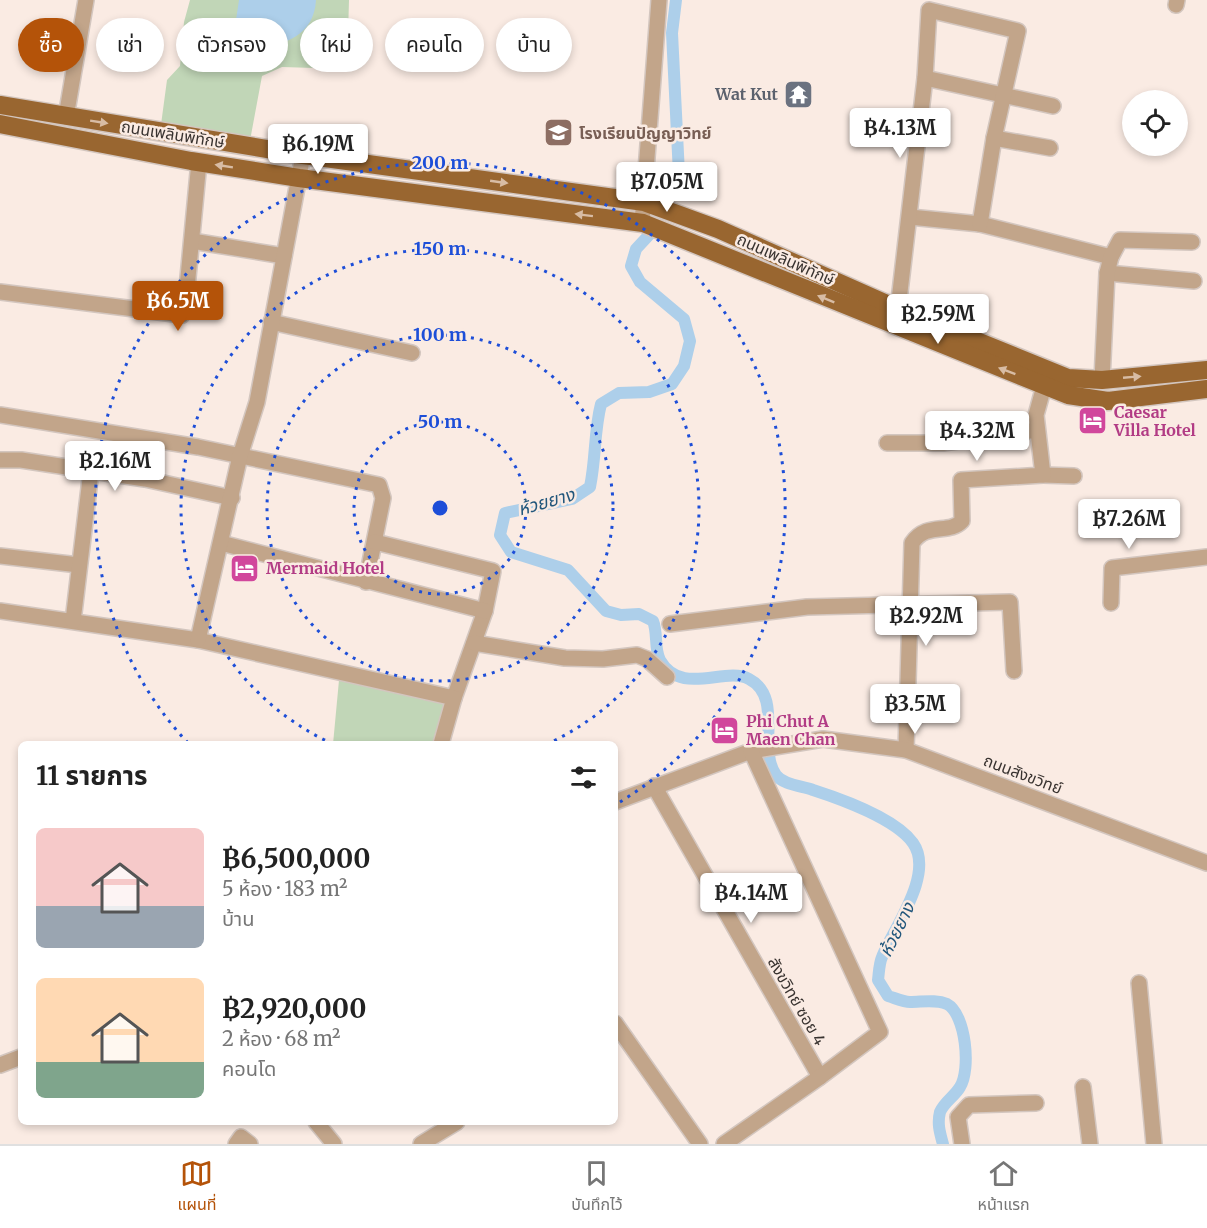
<!DOCTYPE html>
<html lang="th">
<meta charset="utf-8">
<style>
body{margin:0;font-family:Merriweather,"Noto Sans Thai",serif;background:#f2f2f2;color:#222;height:100vh;display:flex;flex-direction:column;font-size:22px;white-space:nowrap}
*{box-sizing:border-box;margin:0}
p{font-size:20px;color:#767676}
.icon{flex:none;width:33px;height:33px;fill:none;stroke:currentColor;stroke-width:2;stroke-linecap:round;stroke-linejoin:round}
.map{position:relative;flex:1;overflow:hidden}
.panel{position:absolute;left:18px;top:741px;width:600px;height:384px;display:flex;flex-direction:column;background:#fff;border-radius:9px;box-shadow:0 3px 9px #0003}
.panel>*{flex:none}
.guide{position:absolute;left:18px;top:18px;width:600px;height:54px;display:flex;gap:12px}
.fabs{position:absolute;left:1122px;top:90px;display:grid;gap:12px}
.fabs a{display:grid;place-items:center;width:66px;height:66px;border-radius:50%;background:#fff;box-shadow:0 3px 9px #0003;font-size:30px}
.price{position:absolute;translate:-50% -51px;padding:0 14px;border-radius:6px;background:#fff;color:#222;font-size:20px;line-height:39px;filter:drop-shadow(0 2px 3px #0008)}
.price::after{content:'';position:absolute;left:50%;top:36px;width:18px;height:14px;margin-left:-9px;background:inherit;clip-path:polygon(0 0,100% 0,50% 100%)}
.price.current{background:#b45309;color:#fff}
ul{padding:0;list-style:none}
li{display:flex;align-items:center;gap:18px;height:150px;padding:0 18px}
li span{display:grid;place-items:center;flex:none;width:168px;height:120px;border-radius:9px;color:#555}
li>.icon{margin-inline-start:auto}
span .icon{width:72px;height:72px;fill:#fffc;stroke-width:1}
li b{font-size:26px}
h2{display:flex;justify-content:space-between;align-items:center;height:72px;padding:0 18px;font-size:26px}
.chip{padding:0 21px;border-radius:27px;background:#fff;box-shadow:0 3px 9px #0003;font-size:21px;line-height:54px}
.chip.current{background:#b45309;color:#fff}
.dock{display:flex;justify-content:space-around;align-items:center;height:84px;border-top:2px solid #e0e0e0;background:#fff;font-size:16px;color:#767676}
.dock a{display:grid;justify-items:center;gap:3px}
.dock .current{color:#b45309}
.map>svg:first-child{display:block}
.green{fill:#c1d6b7}
.water{fill:#adcfea}
.lines{fill:none;stroke-linecap:round;stroke-linejoin:round}
.canal{stroke:#adcfea;stroke-width:12}
.minor-casing{stroke:#d3c6bf;stroke-width:18}
.major-casing{stroke:#d3c6bf;stroke-width:21}
.minor{stroke:#c2a58a;stroke-width:15}
.major{stroke:#996630;stroke-width:18}
.oneway{fill:#d8bca4}
.ring{fill:none;stroke:#1d4ed8;stroke-width:3;stroke-dasharray:3 6}
.labels{text-anchor:middle;stroke-width:5;stroke-linejoin:round;paint-order:stroke}
.worship-label{font-size:16px;font-weight:bold;fill:#5b616d;stroke:#faebe3;text-anchor:end}
.education-label{font-size:16px;font-weight:bold;fill:#785e54;stroke:#faebe3;text-anchor:start}
.street-label{font-size:16px;fill:#393330;stroke:#faebe3}
.hotel-label{font-size:16px;font-weight:bold;fill:#b23c85;stroke:#faebe3;text-anchor:start}
.water-label{font-size:18px;font-style:italic;fill:#22577c;stroke:#faebe3}
.centre{fill:#1d4ed8;stroke:#faebe3;stroke-width:3}
.ring-label{font-size:18px;text-anchor:middle;font-weight:bold;fill:#1d4ed8;stroke:#faebe3;stroke-width:5;stroke-linejoin:round;paint-order:stroke}
</style>
<div class="map">
<svg width="1207" height="1144" viewBox="0 0 1207 1144">
<rect width="100%" height="100%" fill="#faebe3"/>
<g class="green">
<polygon points="190,0 349,0 348,35 314,68 282,67 262,76 249,146 160,132 167,80 180,66 184,22"/>
<polygon points="339,680 445,703 432,744 333,744"/>
</g>
<path class="water" d="M239 0H316C314 41 273 50 240 45L234 33Z"/>
<g class="lines">
<path class="canal" d="M676 0 672 33 679 174 649 235 636 249 631 266 640 282 684 319 690 341 684 366 672 384 649 392 619 393 601 404C594 431 596 458 590 487L572 499 505 513 500 535 511 552 568 570 606 611 621 615 639 614 653 621C658 633 654 649 660 660 681 697 725 666 749 679 784 697 757 749 776 775 783 785 802 786 813 790 841 799 896 819 913 843 935 874 893 929 882 957 879 964 879 973 878 980L888 996C895 998 903 1002 910 1002 922 1002 936 999 947 1004 966 1014 971 1070 960 1087 955 1096 944 1102 940 1112 937 1124 940 1133 943 1144"/>
<defs>
<g id="minor">
<polyline points="1176,5 1177,0"/>
<polyline points="925,78 1053,106"/>
<polyline points="66,117 86,0"/>
<polyline points="994,138 1050,148"/>
<polyline points="910,217 980,224 1111,257"/>
<polyline points="642,223 659,0"/>
<polyline points="192,241 284,256"/>
<polyline points="1107,273 1194,281"/>
<polyline points="0,292 182,315 185,309 199,162"/>
<polyline points="898,309 925,78 929,10 1018,31 994,138 980,224"/>
<polyline points="271,322 412,353"/>
<polyline points="1102,380 1107,273 1111,257 1120,240 1192,242"/>
<polyline points="0,415 198,447 379,485 383,498 366,582"/>
<polyline points="887,443 943,443 1037,430"/>
<polyline points="0,460 21,460 145,479 232,498"/>
<polyline points="1043,475 1074,476"/>
<polyline points="375,542 493,571 485,611 454,698"/>
<polyline points="221,543 485,611"/>
<polyline points="0,556 79,565"/>
<polyline points="1111,603 1112,568 1207,557"/>
<polyline points="0,611 198,640 454,698 441,744"/>
<polyline points="73,621 91,471"/>
<polyline points="670,624 807,607 1010,602 1014,671"/>
<polyline points="198,640 240,456 257,402 303,155"/>
<polyline points="474,643 565,658 603,659 637,655 647,659 667,677"/>
<path d="M906 750 912 543C927 521 949 535 962 521L961 480 1043 475 1036 415 1044 386"/>
<polyline points="654,786 820,1077"/>
<polyline points="615,802 751,751 823,739 906,750 1207,863"/>
<polyline points="1139,983 1154,1144"/>
<polyline points="615,1023 700,1144"/>
<polyline points="0,1065 21,1057"/>
<polyline points="1083,1087 1090,1144"/>
<polyline points="316,1122 334,1144"/>
<polyline points="236,1144 241,1137 250,1144"/>
<polyline points="421,1144 457,1122"/>
<polyline points="724,1144 820,1077 880,1032 751,751"/>
<polyline points="962,1144 958,1117 969,1105 1036,1103"/>
</g>
<g id="major">
<polyline points="0,105 303,155 644,202 718,229 898,309 1068,378 1102,380 1207,370"/>
<polyline points="0,124 191,161 299,178 643,223 1068,395 1108,401 1207,389"/>
</g>
</defs>
<use href="#minor" class="minor-casing"/>
<use href="#major" class="major-casing"/>
<use href="#minor" class="minor"/>
<use href="#major" class="major"/>
</g>
<defs><path id="oneway-solid" d="M-6-.8H1V-3.2L6.5 0L1 3.2V.8H-6Z" transform="scale(1.5)"/></defs>
<g class="oneway">
<use href="#oneway-solid" transform="translate(99 122) rotate(9)"/>
<use href="#oneway-solid" transform="translate(224 166) rotate(-171)"/>
<use href="#oneway-solid" transform="translate(499 182) rotate(8)"/>
<use href="#oneway-solid" transform="translate(584 215) rotate(-173)"/>
<use href="#oneway-solid" transform="translate(826 299) rotate(-158)"/>
<use href="#oneway-solid" transform="translate(1007 371) rotate(-159)"/>
<use href="#oneway-solid" transform="translate(1132 377) rotate(-5)"/>
</g>
<g class="ring">
<circle cx="440" cy="508" r="86"/>
<circle cx="440" cy="508" r="173"/>
<path d="M333 744A259 259 0 1 1 547 744"/>
<path d="M188 743A345 345 0 1 1 615 805"/>
</g>
<defs>
<symbol id="temple-square" viewBox="-11 -11 22 22"><rect x="-9" y="-9" width="18" height="18" rx="4" fill="#6b7280" stroke="#faebe3"/><path d="M0-6L5-2H3V0L6.5 2.5H4V6H1.5V3h-3V6H-4V2.5H-6.5L-3 0V-2H-5Z" fill="#fff"/></symbol>
<symbol id="school-square" viewBox="-11 -11 22 22"><rect x="-9" y="-9" width="18" height="18" rx="4" fill="#8d6e63" stroke="#faebe3"/><path d="M0-5L7-2L0 1L-7-2ZM-4 1L0 2.5L4 1V4Q0 6-4 4Z" fill="#fff"/></symbol>
<symbol id="hotel-square" viewBox="-11 -11 22 22"><rect x="-9" y="-9" width="18" height="18" rx="4" fill="#d1479c" stroke="#faebe3"/><path d="M-6-4.5h1.5V1H6V5H4.5V3h-9V5H-6ZM-4 0a1.8 1.8 0 1 1 3.6 0ZM.5 0V-2.5h3Q6-2.5 6 0Z" fill="#fff"/></symbol>
</defs>
<g fill-rule="evenodd">
<use href="#temple-square" x="782" y="78" width="33" height="33"/>
<use href="#school-square" x="542" y="116" width="33" height="33"/>
<use href="#hotel-square" x="1076" y="404" width="33" height="33"/>
<use href="#hotel-square" x="228" y="552" width="33" height="33"/>
<use href="#hotel-square" x="708" y="714" width="33" height="33"/>
</g>
<g class="labels">
<g class="worship-label">
<text x="778" y="100">Wat Kut</text>
</g>
<g class="education-label">
<text x="579" y="139">โรงเรียนปัญญาวิทย์</text>
</g>
<g class="street-label">
<text transform="translate(173 134) rotate(9)" y="6">ถนนเพลินพิทักษ์</text>
<text transform="translate(786 259) rotate(24)" y="6">ถนนเพลินพิทักษ์</text>
<text transform="translate(1023 774) rotate(21)" y="6">ถนนสังขวิทย์</text>
<text transform="translate(797 1001) rotate(60)" y="6">สังขวิทย์ ซอย 4</text>
</g>
<g class="hotel-label">
<text x="1114" y="418">Caesar<tspan x="1114" dy="18">Villa Hotel</tspan></text>
<text x="266" y="574">Mermaid Hotel</text>
<text x="746" y="727">Phi Chut A<tspan x="746" dy="18">Maen Chan</tspan></text>
</g>
<g class="water-label">
<text transform="translate(546 502) rotate(-16)" y="6">ห้วยยาง</text>
<text transform="translate(897 930) rotate(-64)" y="6">ห้วยยาง</text>
</g>
</g>
<circle cx="440" cy="508" r="9" class="centre"/>
<g class="ring-label">
<text x="440" y="169">200 m</text>
<text x="440" y="255">150 m</text>
<text x="440" y="341">100 m</text>
<text x="440" y="428">50 m</text>
</g>
</svg>
<div class="fabs">
<a><svg class="icon" aria-label="locate" viewBox="0 0 24 24"><circle cx="12" cy="12" r="6"/><path d="M12 2v4M12 18v4M2 12h4M18 12h4"/></svg></a>
</div>
<b class="price" style="left:900px;top:159px">฿4.13M</b>
<b class="price" style="left:318px;top:175px">฿6.19M</b>
<b class="price" style="left:667px;top:213px">฿7.05M</b>
<b class="price current" style="left:178px;top:332px">฿6.5M</b>
<b class="price" style="left:938px;top:345px">฿2.59M</b>
<b class="price" style="left:977px;top:462px">฿4.32M</b>
<b class="price" style="left:115px;top:492px">฿2.16M</b>
<b class="price" style="left:1129px;top:550px">฿7.26M</b>
<b class="price" style="left:926px;top:647px">฿2.92M</b>
<b class="price" style="left:915px;top:735px">฿3.5M</b>
<b class="price" style="left:751px;top:924px">฿4.14M</b>
<div class="guide">
<a class="chip current">ซื้อ</a>
<a class="chip">เช่า</a>
<a class="chip">ตัวกรอง</a>
<a class="chip">ใหม่</a>
<a class="chip">คอนโด</a>
<a class="chip">บ้าน</a>
</div>
<section class="panel">
<h2>11 รายการ<svg class="icon" aria-label="filters" viewBox="0 0 24 24"><path d="M4 7h16M4 17h16"/><circle cx="9" cy="7" r="2"/><circle cx="15" cy="17" r="2"/></svg></h2>
<ul>
<li><span style="background:linear-gradient(#f6c9c9 65%,#9aa5b1 0)"><svg class="icon" aria-label="home" viewBox="0 0 24 24"><path d="M3 11l9-7 9 7M6 9v11h12V9"/></svg></span><div><b>฿6,500,000</b><p>5 ห้อง · 183 m²</p><p>บ้าน</p></div></li>
<li><span style="background:linear-gradient(#ffd9b3 70%,#7fa58c 0)"><svg class="icon" aria-label="home" viewBox="0 0 24 24"><path d="M3 11l9-7 9 7M6 9v11h12V9"/></svg></span><div><b>฿2,920,000</b><p>2 ห้อง · 68 m²</p><p>คอนโด</p></div></li>
</ul>
</section>
</div>
<nav class="dock">
<a class="current"><svg class="icon" aria-label="map" viewBox="0 0 24 24"><path d="M3 6l6-2 6 2 6-2v14l-6 2-6-2-6 2zM9 4v14M15 6v14"/></svg>แผนที่</a>
<a><svg class="icon" aria-label="saved" viewBox="0 0 24 24"><path d="M7 4h10v16l-5-4-5 4z"/></svg>บันทึกไว้</a>
<a><svg class="icon" aria-label="home" viewBox="0 0 24 24"><path d="M3 11l9-7 9 7M6 9v11h12V9"/></svg>หน้าแรก</a>
</nav>
